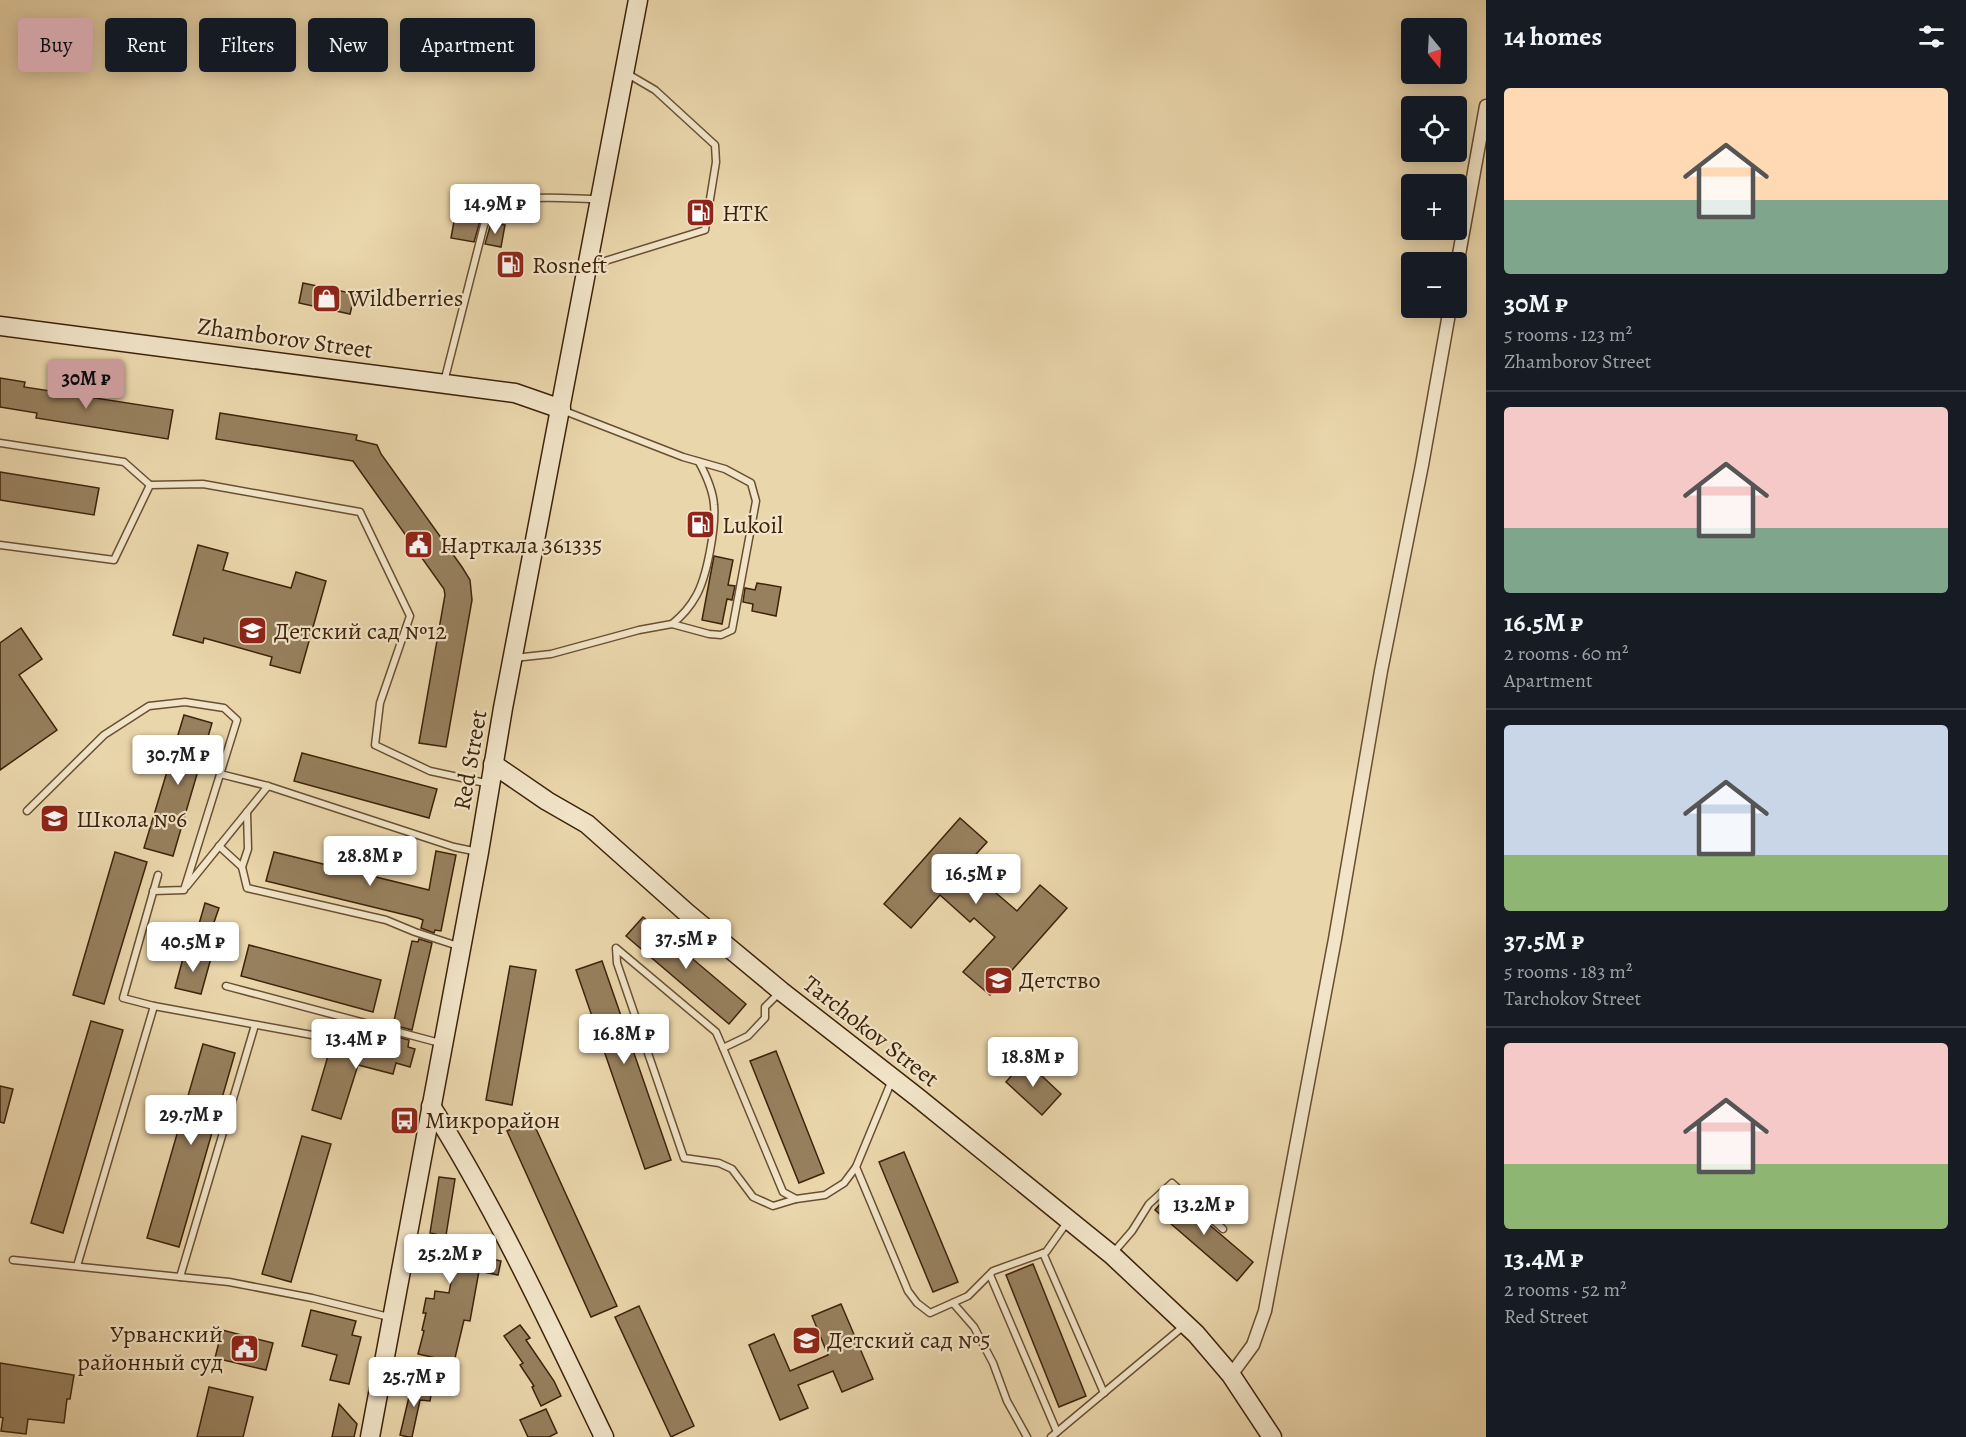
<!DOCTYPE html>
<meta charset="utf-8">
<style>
body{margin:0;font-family:Alegreya,serif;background:#20242c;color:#f1f3f6;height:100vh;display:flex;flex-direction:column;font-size:22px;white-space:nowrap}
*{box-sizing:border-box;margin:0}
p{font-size:20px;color:#9ea1a6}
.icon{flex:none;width:33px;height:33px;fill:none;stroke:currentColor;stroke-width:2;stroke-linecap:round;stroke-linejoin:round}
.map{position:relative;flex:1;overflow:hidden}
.panel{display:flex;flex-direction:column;background:#171b24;width:480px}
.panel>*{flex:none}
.guide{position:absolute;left:18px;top:18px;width:570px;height:54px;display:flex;gap:12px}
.needle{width:39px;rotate:162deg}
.controls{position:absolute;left:1401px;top:18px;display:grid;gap:12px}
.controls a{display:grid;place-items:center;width:66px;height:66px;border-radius:6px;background:#171b24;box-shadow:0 3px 15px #0003;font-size:30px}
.price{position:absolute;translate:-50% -51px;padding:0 14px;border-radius:6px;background:#fff;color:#222;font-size:20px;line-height:39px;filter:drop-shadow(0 2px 3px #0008)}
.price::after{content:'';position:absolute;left:50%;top:36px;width:18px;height:14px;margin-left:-9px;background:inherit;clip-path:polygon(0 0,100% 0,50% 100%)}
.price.current{background:#c59692;color:#111}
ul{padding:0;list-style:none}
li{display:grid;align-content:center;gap:12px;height:318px;padding:0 18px}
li+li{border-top:2px solid #363941}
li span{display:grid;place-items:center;height:186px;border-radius:6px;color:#555}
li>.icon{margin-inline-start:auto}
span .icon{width:108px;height:108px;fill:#fffc;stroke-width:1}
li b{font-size:26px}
h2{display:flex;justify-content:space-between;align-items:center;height:72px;padding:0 18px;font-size:26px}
.chip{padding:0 21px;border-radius:6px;background:#171b24;box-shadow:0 3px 15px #0003;font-size:21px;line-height:54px}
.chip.current{background:#c59692;color:#111}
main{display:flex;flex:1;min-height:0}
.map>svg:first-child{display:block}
.building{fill:#97805e;stroke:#3e220a;stroke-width:1.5}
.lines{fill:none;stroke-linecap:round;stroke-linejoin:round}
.lane-casing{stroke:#694f32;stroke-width:9}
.street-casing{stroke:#694f32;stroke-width:15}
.secondary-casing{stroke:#3e220a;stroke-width:21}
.lane{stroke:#f1e4c8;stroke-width:6}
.street{stroke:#f1e4c8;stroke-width:12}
.secondary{stroke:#f1e4c8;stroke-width:18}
.labels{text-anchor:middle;stroke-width:4.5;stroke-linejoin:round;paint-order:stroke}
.poi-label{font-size:24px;fill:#3e220a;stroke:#f1e4c8;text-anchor:start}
.street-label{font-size:24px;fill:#3e220a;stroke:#f1e4c8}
</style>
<main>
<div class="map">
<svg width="1486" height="1437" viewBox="0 0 1486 1437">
<rect width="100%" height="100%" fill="#ead6ab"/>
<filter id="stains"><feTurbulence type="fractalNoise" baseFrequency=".00333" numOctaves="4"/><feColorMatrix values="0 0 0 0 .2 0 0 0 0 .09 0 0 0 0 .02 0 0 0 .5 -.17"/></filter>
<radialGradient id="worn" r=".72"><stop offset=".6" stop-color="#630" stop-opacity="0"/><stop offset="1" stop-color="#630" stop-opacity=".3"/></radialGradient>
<g class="building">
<polygon points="455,216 480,221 474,242 451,238"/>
<polygon points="491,223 505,225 501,247 485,244"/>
<polygon points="303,283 355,294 350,314 299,303"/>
<polygon points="0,378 25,382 24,387 173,410 168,439 36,418 37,413 0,407"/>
<polygon points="220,413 357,435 356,440 377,445 381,454 462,567 470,580 472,600 446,747 419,743 445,595 444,589 353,461 216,439"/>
<polygon points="0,472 99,488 94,515 0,500"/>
<polygon points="198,545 228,553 223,570 291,588 296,572 326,581 300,673 270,665 272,657 204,638 203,643 173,635"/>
<polygon points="714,556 733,560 728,585 735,586 732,600 727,599 722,624 702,620"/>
<polygon points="757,583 781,587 776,616 752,611 753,604 743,602 745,588 755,590"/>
<polygon points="21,628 42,659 19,675 57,730 0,770 0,643"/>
<polygon points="184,715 212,723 173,856 144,848"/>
<polygon points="302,753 437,789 429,818 294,781"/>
<polygon points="960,818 987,842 969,862 999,889 996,893 1017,911 1040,885 1067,908 990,995 963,972 995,937 974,918 970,922 940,895 911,928 884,904"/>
<polygon points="436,851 456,855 441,931 435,930 434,933 421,928 423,920 418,918 266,881 274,852 429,890"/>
<polygon points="115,852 147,862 104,1004 73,995"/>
<polygon points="205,903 219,908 212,928 199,924"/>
<polygon points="643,917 746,1004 729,1024 626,936"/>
<polygon points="419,939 432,943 412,1030 393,1025 412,941 418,942"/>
<polygon points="249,945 381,980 373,1012 241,976"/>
<polygon points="185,951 211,958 201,994 175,988"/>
<polygon points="602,961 671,1160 645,1169 576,970"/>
<polygon points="510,966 536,970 512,1105 486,1100"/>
<polygon points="91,1021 123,1030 63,1233 31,1223"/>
<polygon points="390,1035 409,1040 408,1047 415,1049 410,1067 396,1063 393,1074 358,1065 341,1119 312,1110 333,1039 376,1051 379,1039 389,1042"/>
<polygon points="203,1044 235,1053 179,1247 147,1238"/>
<polygon points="776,1051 824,1173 799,1183 750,1061"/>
<polygon points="1025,1060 1061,1094 1042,1115 1006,1082"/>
<polygon points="0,1086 13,1089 4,1123 0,1122"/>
<polygon points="532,1120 617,1306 591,1317 507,1131"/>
<polygon points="302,1136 331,1144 291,1282 262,1274"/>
<polygon points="904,1152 958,1282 933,1292 879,1162"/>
<polygon points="439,1177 455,1179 444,1248 501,1261 498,1275 479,1271 470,1321 464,1320 454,1362 418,1354 424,1331 422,1330 426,1313 423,1313 426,1298 434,1299 435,1291 449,1293 454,1266 430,1261 436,1234 430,1233"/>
<polygon points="1171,1192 1253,1262 1237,1281 1155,1210"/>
<polygon points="1033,1264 1086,1396 1059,1407 1006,1275"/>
<polygon points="841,1304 873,1379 842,1392 833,1371 798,1385 808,1408 780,1420 749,1345 774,1334 790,1371 828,1355 812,1316"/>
<polygon points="639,1306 694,1426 671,1437 615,1317"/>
<polygon points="311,1310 356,1321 352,1335 361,1337 349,1384 330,1380 337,1355 302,1346"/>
<polygon points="520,1325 530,1338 526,1340 554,1381 561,1396 541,1406 532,1387 534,1386 520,1365 523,1363 504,1336"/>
<polygon points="222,1330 273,1343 266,1370 215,1358"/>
<polygon points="0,1363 74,1375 70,1399 67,1399 64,1423 28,1419 26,1434 1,1431 3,1418 0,1417"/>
<polygon points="412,1384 432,1389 430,1401 420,1400 412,1437 408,1437 400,1435"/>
<polygon points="209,1387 253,1397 243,1437 197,1437"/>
<polygon points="339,1404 357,1424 354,1437 332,1437"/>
<polygon points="546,1409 557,1433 549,1437 528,1437 520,1420"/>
</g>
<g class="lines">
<defs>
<g id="lane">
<polyline points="589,266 705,230 716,162 715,145 655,90 626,73"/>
<path d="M444 382 484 225C488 218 492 210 499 206 521 193 572 199 598 199"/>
<polyline points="0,443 124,462 150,485"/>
<polyline points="0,545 114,560 150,485 203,484 360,512 410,616 380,703 375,745 430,771 490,784"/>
<path d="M672 624C682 616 690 607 696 596 707 577 716 527 714 505 713 490 706 475 699 462"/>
<polyline points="514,658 551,654 639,630 672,624 709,634 721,635 732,630 756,501 751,483 725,469 683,457 562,410"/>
<polyline points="220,774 268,786 454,847 478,852"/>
<polyline points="27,811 104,735 149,706 185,702 224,708 237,720 184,890 153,891"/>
<polyline points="219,846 242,867 247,888 386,920 415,932 458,946"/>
<polyline points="242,867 248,849 247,812"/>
<polyline points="187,886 268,786"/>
<polyline points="226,986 440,1043"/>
<polyline points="780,992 765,1007 765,1018 748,1036 723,1048 716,1032 616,948 617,963 684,1158 719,1163 732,1169 753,1197 773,1206 796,1199"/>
<polyline points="154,1006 123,998 158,875"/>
<polyline points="723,1048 783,1192 796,1199 825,1195 844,1183 856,1167"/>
<polyline points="892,1080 856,1167 908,1291 917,1303 930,1313 968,1296 993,1271 1046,1252 1068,1221"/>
<polyline points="1043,1253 1104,1393"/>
<polyline points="1113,1253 1132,1231 1149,1204 1172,1183 1223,1229"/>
<polyline points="13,1260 229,1282 312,1298 389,1317"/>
<polyline points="77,1266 154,1006 312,1035 374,1026"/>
<polyline points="990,1275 1057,1432"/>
<polyline points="180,1277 255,1025"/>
<polyline points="953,1303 974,1327 993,1363 1007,1401 1027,1437"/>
<polyline points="1051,1437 1185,1325"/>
</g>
<g id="street">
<polyline points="1456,271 1486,106"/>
<polyline points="1231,1375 1253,1345 1265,1311 1335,939 1381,671 1422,465 1450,308"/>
</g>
<g id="secondary">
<polyline points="0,326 515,393 561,409"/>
<polyline points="493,764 547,801 587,824 687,913 781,991 917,1097 1112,1255 1196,1334 1231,1375 1272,1437"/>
<path d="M431 1106C497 1211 550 1325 604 1437"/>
<polyline points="370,1437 479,852 503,708 638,0"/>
</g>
</defs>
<use href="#lane" class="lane-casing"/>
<use href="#street" class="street-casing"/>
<use href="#secondary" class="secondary-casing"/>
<use href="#lane" class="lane"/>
<use href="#street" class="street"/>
<use href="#secondary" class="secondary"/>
</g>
<defs>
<symbol id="fuel-square" viewBox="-11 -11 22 22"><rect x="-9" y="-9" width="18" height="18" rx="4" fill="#8f2418" stroke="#f1e4c8"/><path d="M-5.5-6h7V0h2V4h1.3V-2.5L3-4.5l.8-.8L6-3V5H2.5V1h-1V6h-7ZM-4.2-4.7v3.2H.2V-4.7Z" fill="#fff"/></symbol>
<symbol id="shop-square" viewBox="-11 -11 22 22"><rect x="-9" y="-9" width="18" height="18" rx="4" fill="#8f2418" stroke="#f1e4c8"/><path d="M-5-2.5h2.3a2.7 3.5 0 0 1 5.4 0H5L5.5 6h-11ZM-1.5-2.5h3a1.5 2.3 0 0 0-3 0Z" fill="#fff"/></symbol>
<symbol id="civic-square" viewBox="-11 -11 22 22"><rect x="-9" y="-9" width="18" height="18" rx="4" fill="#8f2418" stroke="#f1e4c8"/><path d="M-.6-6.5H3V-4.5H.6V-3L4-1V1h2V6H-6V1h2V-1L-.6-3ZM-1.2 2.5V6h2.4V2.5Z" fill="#fff"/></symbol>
<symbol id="school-square" viewBox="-11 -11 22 22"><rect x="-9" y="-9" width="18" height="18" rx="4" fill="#8f2418" stroke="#f1e4c8"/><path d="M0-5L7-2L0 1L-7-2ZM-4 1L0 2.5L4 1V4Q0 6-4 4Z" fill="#fff"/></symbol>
<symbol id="bus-square" viewBox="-11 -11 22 22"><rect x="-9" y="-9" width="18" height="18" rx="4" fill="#8f2418" stroke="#f1e4c8"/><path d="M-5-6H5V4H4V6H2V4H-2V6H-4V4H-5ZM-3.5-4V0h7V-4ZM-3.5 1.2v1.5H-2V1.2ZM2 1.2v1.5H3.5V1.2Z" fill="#fff"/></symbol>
</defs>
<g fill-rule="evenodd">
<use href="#fuel-square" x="684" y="196" width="33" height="33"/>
<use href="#fuel-square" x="494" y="248" width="33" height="33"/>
<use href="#shop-square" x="310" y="282" width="33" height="33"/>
<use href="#fuel-square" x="684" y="508" width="33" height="33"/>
<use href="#civic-square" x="402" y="528" width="33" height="33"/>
<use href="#school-square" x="236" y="614" width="33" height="33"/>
<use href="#school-square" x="38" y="802" width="33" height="33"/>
<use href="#school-square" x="982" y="964" width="33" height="33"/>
<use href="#bus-square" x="388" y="1104" width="33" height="33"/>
<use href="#school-square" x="790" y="1324" width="33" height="33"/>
<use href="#civic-square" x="228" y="1332" width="33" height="33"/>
</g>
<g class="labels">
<g class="poi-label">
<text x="722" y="221">НТК</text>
<text x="532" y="273">Rosneft</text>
<text x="348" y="306">Wildberries</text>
<text x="722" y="533">Lukoil</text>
<text x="440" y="553">Нарткала 361335</text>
<text x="274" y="639">Детский сад №12</text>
<text x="76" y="827">Школа №6</text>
<text x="1019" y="988">Детство</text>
<text x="425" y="1128">Микрорайон</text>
<text x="223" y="1342" text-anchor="end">Урванский<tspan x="223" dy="28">районный суд</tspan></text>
<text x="827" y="1348">Детский сад №5</text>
</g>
<g class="street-label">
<text transform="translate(285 338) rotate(8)" y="8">Zhamborov Street</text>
<text transform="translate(470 760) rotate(-80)" y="8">Red Street</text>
<text transform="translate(871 1031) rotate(38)" y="8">Tarchokov Street</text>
</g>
</g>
<rect width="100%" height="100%" filter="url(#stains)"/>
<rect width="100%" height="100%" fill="url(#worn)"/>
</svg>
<div class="controls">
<a><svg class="needle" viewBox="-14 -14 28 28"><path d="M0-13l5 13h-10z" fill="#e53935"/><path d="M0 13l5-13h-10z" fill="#9ea1a6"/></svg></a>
<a><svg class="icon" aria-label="locate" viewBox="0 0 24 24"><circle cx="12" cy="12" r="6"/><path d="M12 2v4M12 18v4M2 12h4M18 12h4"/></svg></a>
<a>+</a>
<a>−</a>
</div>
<b class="price" style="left:495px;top:235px">14.9M ₽</b>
<b class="price current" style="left:86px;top:410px">30M ₽</b>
<b class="price" style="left:178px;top:786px">30.7M ₽</b>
<b class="price" style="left:370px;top:887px">28.8M ₽</b>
<b class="price" style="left:976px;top:905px">16.5M ₽</b>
<b class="price" style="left:686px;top:970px">37.5M ₽</b>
<b class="price" style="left:193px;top:973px">40.5M ₽</b>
<b class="price" style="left:624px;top:1065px">16.8M ₽</b>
<b class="price" style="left:356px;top:1070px">13.4M ₽</b>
<b class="price" style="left:1033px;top:1088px">18.8M ₽</b>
<b class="price" style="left:191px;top:1146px">29.7M ₽</b>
<b class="price" style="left:1204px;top:1236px">13.2M ₽</b>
<b class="price" style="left:450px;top:1285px">25.2M ₽</b>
<b class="price" style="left:414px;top:1408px">25.7M ₽</b>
<div class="guide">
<a class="chip current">Buy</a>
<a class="chip">Rent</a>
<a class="chip">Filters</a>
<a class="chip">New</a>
<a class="chip">Apartment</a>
</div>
</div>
<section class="panel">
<h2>14 homes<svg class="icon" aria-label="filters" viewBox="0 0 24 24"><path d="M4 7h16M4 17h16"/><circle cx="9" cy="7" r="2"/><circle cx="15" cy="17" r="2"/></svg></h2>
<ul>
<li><span style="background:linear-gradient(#ffd9b3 60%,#7fa58c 0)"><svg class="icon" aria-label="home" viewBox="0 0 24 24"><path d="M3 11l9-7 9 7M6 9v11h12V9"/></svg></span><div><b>30M ₽</b><p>5 rooms · 123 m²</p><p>Zhamborov Street</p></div></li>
<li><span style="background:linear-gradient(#f6c9c9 65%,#7fa58c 0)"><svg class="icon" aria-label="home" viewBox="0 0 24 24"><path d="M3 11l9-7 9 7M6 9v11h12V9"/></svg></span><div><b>16.5M ₽</b><p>2 rooms · 60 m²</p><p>Apartment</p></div></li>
<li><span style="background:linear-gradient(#c9d6e8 70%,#8fb573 0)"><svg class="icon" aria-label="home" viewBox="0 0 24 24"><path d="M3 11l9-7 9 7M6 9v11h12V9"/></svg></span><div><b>37.5M ₽</b><p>5 rooms · 183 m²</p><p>Tarchokov Street</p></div></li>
<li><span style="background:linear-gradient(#f6c9c9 65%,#8fb573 0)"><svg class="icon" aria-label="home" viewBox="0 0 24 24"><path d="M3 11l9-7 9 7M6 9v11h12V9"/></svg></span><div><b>13.4M ₽</b><p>2 rooms · 52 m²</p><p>Red Street</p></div></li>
</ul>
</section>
</main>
